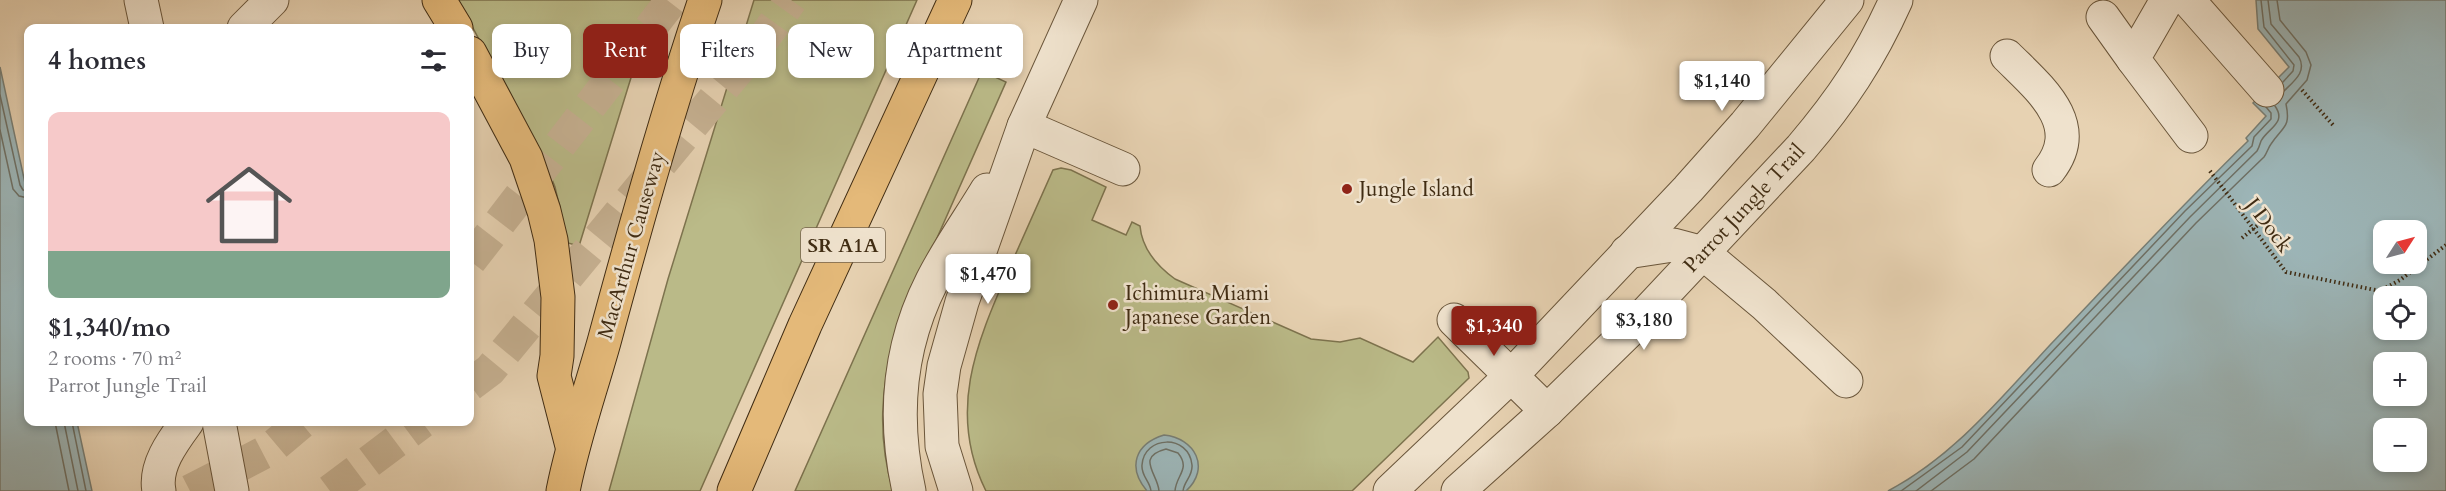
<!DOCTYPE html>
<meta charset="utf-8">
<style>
body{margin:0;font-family:Cardo,serif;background:#f7f7f7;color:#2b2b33;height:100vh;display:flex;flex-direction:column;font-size:22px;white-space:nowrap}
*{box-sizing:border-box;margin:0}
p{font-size:20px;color:#7c7c81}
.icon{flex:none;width:33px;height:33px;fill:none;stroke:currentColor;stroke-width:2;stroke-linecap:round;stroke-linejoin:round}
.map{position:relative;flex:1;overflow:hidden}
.drawer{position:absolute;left:24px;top:24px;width:450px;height:402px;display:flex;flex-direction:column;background:#fff;border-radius:12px;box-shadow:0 3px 9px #0003}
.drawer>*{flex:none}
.hud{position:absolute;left:492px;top:24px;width:570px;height:54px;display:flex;gap:12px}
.needle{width:39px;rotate:54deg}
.tools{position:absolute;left:2373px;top:220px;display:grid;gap:12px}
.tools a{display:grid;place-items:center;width:54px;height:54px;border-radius:12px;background:#fff;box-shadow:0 3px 9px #0003;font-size:30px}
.price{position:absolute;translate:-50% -51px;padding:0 14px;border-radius:6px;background:#fff;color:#222;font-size:20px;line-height:39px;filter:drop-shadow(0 2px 3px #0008)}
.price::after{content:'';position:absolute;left:50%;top:36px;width:18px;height:14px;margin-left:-9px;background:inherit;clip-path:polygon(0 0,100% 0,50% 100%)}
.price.selected{background:#8f2418;color:#fff}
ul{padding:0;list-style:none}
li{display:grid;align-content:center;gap:12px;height:318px;padding:0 24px}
li span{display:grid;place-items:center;height:186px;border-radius:12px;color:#555}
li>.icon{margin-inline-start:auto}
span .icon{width:108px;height:108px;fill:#fffc;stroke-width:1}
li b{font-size:26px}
h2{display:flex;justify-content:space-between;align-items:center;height:72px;padding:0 24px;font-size:26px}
.pill{padding:0 21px;border-radius:12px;background:#fff;box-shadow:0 3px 9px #0003;font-size:21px;line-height:54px}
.pill.selected{background:#8f2418;color:#fff}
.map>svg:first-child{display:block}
.green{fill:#baba88;stroke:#7d734e;stroke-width:1.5}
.water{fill:#9cb5b7;stroke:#777e75;stroke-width:1.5;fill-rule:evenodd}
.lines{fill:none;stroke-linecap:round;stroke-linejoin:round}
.shore{stroke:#6e7065;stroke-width:1.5}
.highway-tunnel{stroke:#c6b192;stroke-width:33;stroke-dasharray:33 16;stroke-linecap:butt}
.minor-casing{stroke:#6a563b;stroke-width:35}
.highway-casing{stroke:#402c13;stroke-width:35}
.path{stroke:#402c13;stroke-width:4;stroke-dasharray:1.5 3;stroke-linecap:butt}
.minor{stroke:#efe2cd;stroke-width:33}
.highway{stroke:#e4b979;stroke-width:33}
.poi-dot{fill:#8f2418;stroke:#efe2cd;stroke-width:2}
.labels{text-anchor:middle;stroke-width:5;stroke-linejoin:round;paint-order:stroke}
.shield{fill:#efe2cd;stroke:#74634b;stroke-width:1.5}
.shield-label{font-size:20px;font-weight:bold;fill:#402c13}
.poi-label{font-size:21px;fill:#402c13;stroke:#efe2cd;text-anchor:start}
.street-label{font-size:21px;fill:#402c13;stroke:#efe2cd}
</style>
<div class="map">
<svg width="2446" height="491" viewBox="0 0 2446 491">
<rect width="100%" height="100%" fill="#e7d2b2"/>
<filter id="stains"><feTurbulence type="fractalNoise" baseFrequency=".00333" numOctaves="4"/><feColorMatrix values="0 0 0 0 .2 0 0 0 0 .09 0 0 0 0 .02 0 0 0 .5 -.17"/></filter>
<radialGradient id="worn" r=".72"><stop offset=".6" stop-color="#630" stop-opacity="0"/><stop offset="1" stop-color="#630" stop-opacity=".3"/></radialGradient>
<g class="green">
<polygon points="458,0 655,0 579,246 568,243 555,187 547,167"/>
<polygon points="754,0 917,0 700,491 609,491 668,279"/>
<path d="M982 71 1006 82 895 333C881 387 877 437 893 491H795Z"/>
<path d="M1061 168 1071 170 1106 187 1092 220 1126 235 1132 222 1140 226C1142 249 1157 266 1175 279L1311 339 1340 342 1360 338 1413 362 1438 337 1468 372 1469 378 1352 491H986C947 413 976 344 1008 271 1023 238 1038 204 1053 170Z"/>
</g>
<g class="water">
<path d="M2256 0H2446V491H1888C1954 456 2001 398 2050 345 2116 276 2180 207 2248 141L2246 138 2266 116 2253 103 2289 67 2258 29ZM2384 231H2416V264H2384ZM2384 297H2416V330H2384ZM2384 363H2416V396H2384ZM2384 429H2416V462H2384Z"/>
<polygon points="0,67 28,197 28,422 77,422 92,491 0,491"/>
<path d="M1164 435C1195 438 1211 468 1186 491H1147C1127 467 1135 444 1164 435Z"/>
</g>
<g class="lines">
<g class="shore">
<polyline points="2261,0 2264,27 2294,65 2293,71 2283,82"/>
<path d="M2268 0 2271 24 2299 57C2307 72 2294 81 2284 91"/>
<polyline points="0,95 20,185 23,190 28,191"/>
<polyline points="0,130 13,189 19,196 28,198"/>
<polyline points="55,422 69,491"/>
<polyline points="64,422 78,491"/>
<polyline points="72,422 86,491"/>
<path d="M1151 491C1150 481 1141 476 1142 465 1144 435 1189 434 1192 465 1193 476 1184 481 1183 491"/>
<path d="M1159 491C1158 474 1135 457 1166 449L1178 453C1191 469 1176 475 1175 491"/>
<polyline points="1901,491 1962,447 2185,211 2252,146 2254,137 2271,119 2271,113 2266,107"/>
<path d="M1916 491 1967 452 2190 217 2257 151C2259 148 2260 144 2261 141 2268 128 2287 123 2275 106"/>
<path d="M1931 491 1974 459 2196 223 2264 157C2267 153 2268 148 2271 144 2283 126 2291 128 2286 104L2307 80 2311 65 2306 52 2280 20 2277 0"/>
</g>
<g class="highway-tunnel">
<polyline points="470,261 672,0"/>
<polyline points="470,385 490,370 761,42 791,0"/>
<polyline points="190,491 269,450 302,422"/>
<polyline points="330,491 422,422"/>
</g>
<defs>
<g id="minor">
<polyline points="141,0 147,28"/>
<polyline points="2167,0 2133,59 2191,136"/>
<polyline points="2188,0 2267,90"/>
<polyline points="2103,17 2133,59"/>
<polyline points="244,28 272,0"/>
<path d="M2007 56C2039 88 2085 124 2049 170"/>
<polyline points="1024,126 1123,169"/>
<polyline points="1627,252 1673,245 1703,253 1764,304 1846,381"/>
<polyline points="1454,320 1547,411"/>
<polyline points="219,422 232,491"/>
<path d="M159 491C154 466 173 441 187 422"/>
<path d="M909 491C893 419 898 348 932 281 948 249 969 220 987 190"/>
<polyline points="956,491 942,446 940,394 944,366 962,302 1024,126 1081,0"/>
<polyline points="1390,491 1511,376 1688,189 1745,125 1847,0"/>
<path d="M1458 491 1547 411 1632 328 1801 148C1842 100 1870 58 1896 0"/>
</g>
<g id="highway">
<polyline points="439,0 456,28"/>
<polyline points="470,53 526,158 544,211 551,240 558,297 557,356 554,376 572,446"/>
<path d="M563 491C573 440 590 392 604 342 635 227 667 112 705 0"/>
<polyline points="734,491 805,325 955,0"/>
</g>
</defs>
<use href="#minor" class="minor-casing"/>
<use href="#highway" class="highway-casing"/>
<g class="path">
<polyline points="2302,90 2333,125"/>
<polyline points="2210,171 2286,272 2380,291 2400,280 2446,245"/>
<polyline points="2242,238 2263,221"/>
</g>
<use href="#minor" class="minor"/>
<use href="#highway" class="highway"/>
</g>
<g class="poi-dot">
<circle cx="1347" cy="189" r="6"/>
<circle cx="1113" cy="305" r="6"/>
</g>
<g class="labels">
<rect class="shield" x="801" y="228" width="84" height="34" rx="4.5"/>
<g class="shield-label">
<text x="843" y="252">SR A1A</text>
</g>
<g class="poi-label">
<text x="1359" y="196">Jungle Island</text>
<text x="1125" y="300">Ichimura Miami<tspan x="1125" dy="24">Japanese Garden</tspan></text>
</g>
<g class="street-label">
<text transform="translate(1744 208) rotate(-47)" y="7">Parrot Jungle Trail</text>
<text transform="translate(2269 225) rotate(53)" y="7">J Dock</text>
<text transform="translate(631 245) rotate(-74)" y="7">MacArthur Causeway</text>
</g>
</g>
<rect width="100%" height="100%" filter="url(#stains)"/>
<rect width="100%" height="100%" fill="url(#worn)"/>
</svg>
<div class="tools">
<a><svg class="needle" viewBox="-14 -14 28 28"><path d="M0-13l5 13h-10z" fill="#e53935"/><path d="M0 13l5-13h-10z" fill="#7c7c81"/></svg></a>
<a><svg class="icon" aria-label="locate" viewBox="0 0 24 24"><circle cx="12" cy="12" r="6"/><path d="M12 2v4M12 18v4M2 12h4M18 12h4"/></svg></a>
<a>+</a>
<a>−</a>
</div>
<b class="price" style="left:1722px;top:112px">$1,140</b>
<b class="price" style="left:988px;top:305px">$1,470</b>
<b class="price" style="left:1644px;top:351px">$3,180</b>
<b class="price selected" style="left:1494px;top:357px">$1,340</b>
<div class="hud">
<a class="pill">Buy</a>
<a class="pill selected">Rent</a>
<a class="pill">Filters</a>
<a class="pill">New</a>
<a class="pill">Apartment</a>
</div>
<section class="drawer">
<h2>4 homes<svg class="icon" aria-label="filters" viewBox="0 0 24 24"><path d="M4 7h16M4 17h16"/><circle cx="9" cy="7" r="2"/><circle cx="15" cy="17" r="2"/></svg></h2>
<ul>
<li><span style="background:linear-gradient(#f6c9c9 75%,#7fa58c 0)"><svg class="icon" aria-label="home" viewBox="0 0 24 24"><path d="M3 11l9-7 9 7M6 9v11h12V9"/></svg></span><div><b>$1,340/mo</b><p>2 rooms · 70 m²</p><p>Parrot Jungle Trail</p></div></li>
</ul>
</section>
</div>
